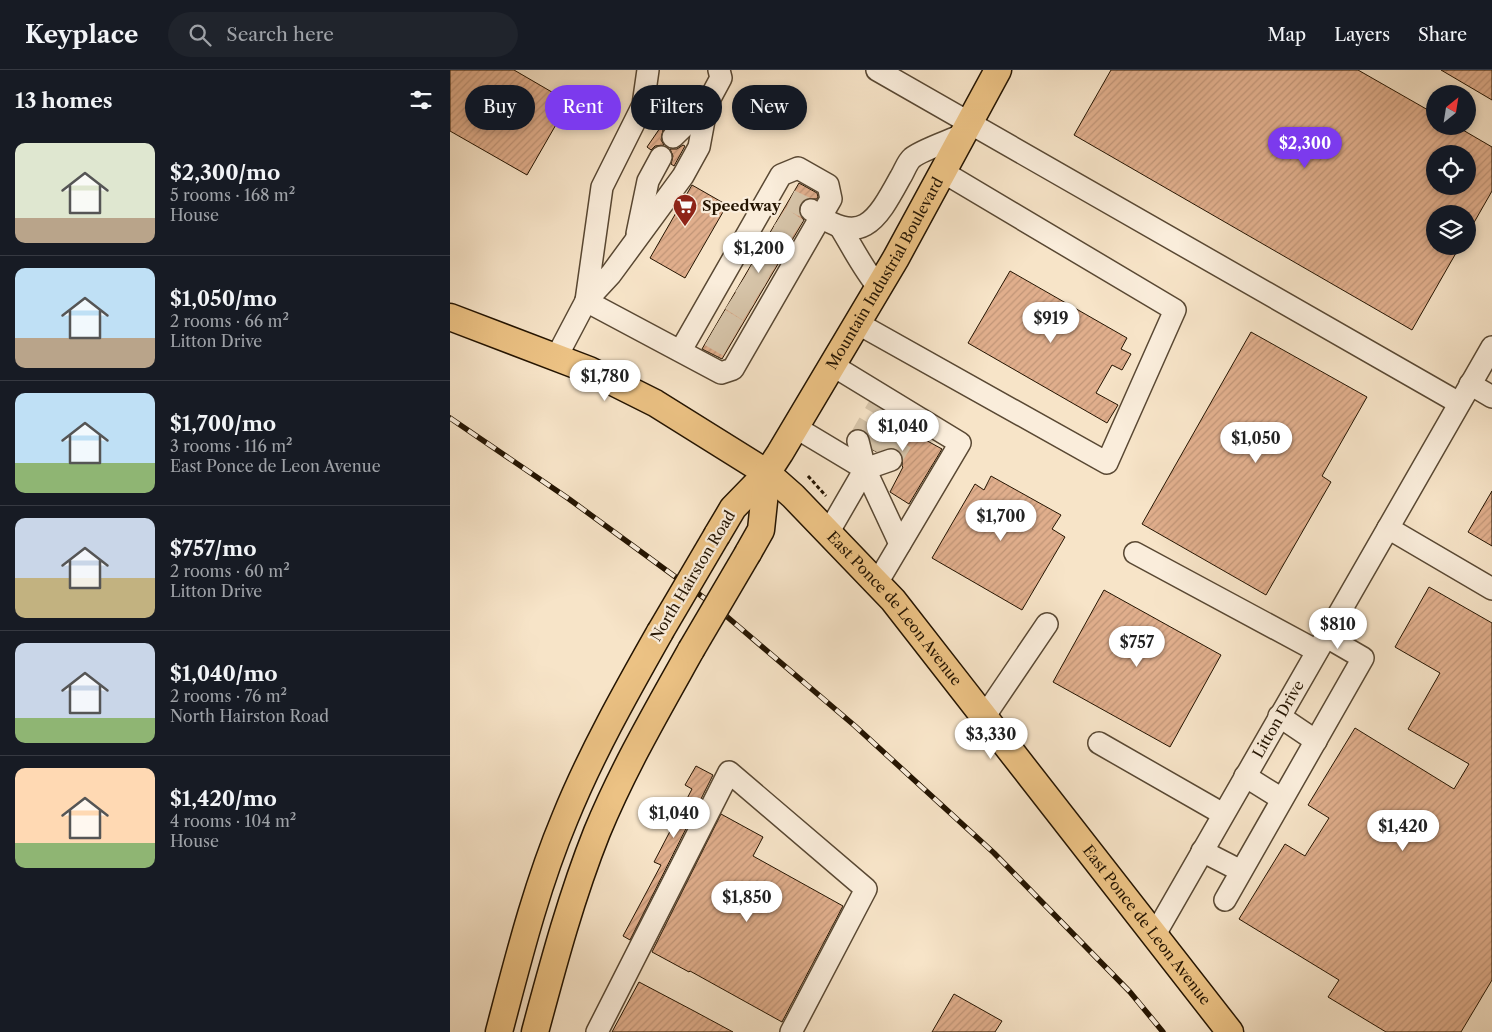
<!DOCTYPE html>
<meta charset="utf-8">
<style>
body{margin:0;font-family:"Libre Caslon Text",serif;background:#20242c;color:#f1f3f6;height:100vh;display:flex;flex-direction:column;font-size:19px;white-space:nowrap}
*{box-sizing:border-box;margin:0}
p{font-size:16px;color:#9ea1a6}
.icon{flex:none;width:28px;height:28px;fill:none;stroke:currentColor;stroke-width:2;stroke-linecap:round;stroke-linejoin:round}
.map{position:relative;flex:1;overflow:hidden}
.sheet{display:flex;flex-direction:column;background:#171b24;width:450px}
.sheet>*{flex:none}
.top-card{position:absolute;left:15px;top:15px;width:475px;height:45px;display:flex;gap:10px}
.needle{width:32px;rotate:30deg}
.buttons{position:absolute;left:976px;top:15px;display:grid;gap:10px}
.buttons a{display:grid;place-items:center;width:50px;height:50px;border-radius:50%;background:#171b24;box-shadow:0 2px 8px #0003;font-size:25px}
.price{position:absolute;translate:-50% -42px;padding:0 11px;border-radius:18px;background:#fff;color:#222;font-size:16px;line-height:32px;filter:drop-shadow(0 1px 2px #0008)}
.price::after{content:'';position:absolute;left:50%;top:30px;width:15px;height:11px;margin-left:-8px;background:inherit;clip-path:polygon(0 0,100% 0,50% 100%)}
.price.selected{background:#7c3aed;color:#fff}
ul{padding:0;list-style:none}
li{display:flex;align-items:center;gap:15px;height:125px;padding:0 15px}
li+li{border-top:1px solid #363941}
li span{display:grid;place-items:center;flex:none;width:140px;height:100px;border-radius:10px;color:#555}
li>.icon{margin-inline-start:auto}
span .icon{width:60px;height:60px;fill:#fffc;stroke-width:1}
li b{font-size:21px}
h2{display:flex;justify-content:space-between;align-items:center;height:60px;padding:0 15px;font-size:21px}
.pill{padding:0 18px;border-radius:22px;background:#171b24;box-shadow:0 2px 8px #0003;font-size:18px;line-height:45px}
.pill.selected{background:#7c3aed;color:#fff}
header{display:flex;align-items:center;gap:30px;box-sizing:border-box;height:70px;padding:0 25px;background:#171b24;border-bottom:1px solid #363941}
header strong{font-size:24px}
nav{display:flex;gap:28px;margin-inline-start:auto;font-size:18px}
.search{width:350px;height:45px;background:#20242c;display:flex;align-items:center;gap:12px;box-sizing:border-box;padding:0 18px;border-radius:28px;color:#9ea1a6;font-size:19px}
main{display:flex;flex:1;min-height:0}
.map>svg:first-child{display:block}
.building{fill:url(#building-hatch);stroke:#241401;fill-rule:evenodd}
.lines{fill:none;stroke-linecap:round;stroke-linejoin:round}
.minor-tunnel{stroke:#d7c5aa;stroke-width:21;stroke-dasharray:21 11;stroke-linecap:butt}
.minor-casing{stroke:#594833;stroke-width:24}
.major-casing{stroke:#241401;stroke-width:29}
.path{stroke:#241401;stroke-width:3;stroke-dasharray:4 2.5;stroke-linecap:butt}
.minor{stroke:#faeddb;stroke-width:21}
.major{stroke:#ecc284;stroke-width:26}
.rail-casing{stroke:#241401;stroke-width:5.5}
.rail{stroke:#faeddb;stroke-width:4;stroke-dasharray:11;stroke-linecap:butt}
.major-bridge-casing{stroke:#241401;stroke-width:29;stroke-linecap:butt}
.major-bridge{stroke:#ecc284;stroke-width:26}
.labels{text-anchor:middle;stroke-width:4.5;stroke-linejoin:round;paint-order:stroke}
.poi-label{font-size:15px;font-weight:bold;fill:#241401;stroke:#faeddb;text-anchor:start}
.street-label{font-size:15px;fill:#241401;stroke:#faeddb}
</style>
<header>
<strong>Keyplace</strong>
<div class="search"><svg class="icon" aria-label="search" viewBox="0 0 24 24"><circle cx="10" cy="10" r="6"/><path d="M15 15l6 6"/></svg>Search here</div>
<nav><a>Map</a><a>Layers</a><a>Share</a></nav>
</header>
<main>
<section class="sheet">
<h2>13 homes<svg class="icon" aria-label="filters" viewBox="0 0 24 24"><path d="M4 7h16M4 17h16"/><circle cx="9" cy="7" r="2"/><circle cx="15" cy="17" r="2"/></svg></h2>
<ul>
<li><span style="background:linear-gradient(#dfe7d0 75%,#b9a48a 0)"><svg class="icon" aria-label="home" viewBox="0 0 24 24"><path d="M3 11l9-7 9 7M6 9v11h12V9"/></svg></span><div><b>$2,300/mo</b><p>5 rooms · 168 m²</p><p>House</p></div></li>
<li><span style="background:linear-gradient(#bfe0f5 70%,#b9a48a 0)"><svg class="icon" aria-label="home" viewBox="0 0 24 24"><path d="M3 11l9-7 9 7M6 9v11h12V9"/></svg></span><div><b>$1,050/mo</b><p>2 rooms · 66 m²</p><p>Litton Drive</p></div></li>
<li><span style="background:linear-gradient(#bfe0f5 70%,#8fb573 0)"><svg class="icon" aria-label="home" viewBox="0 0 24 24"><path d="M3 11l9-7 9 7M6 9v11h12V9"/></svg></span><div><b>$1,700/mo</b><p>3 rooms · 116 m²</p><p>East Ponce de Leon Avenue</p></div></li>
<li><span style="background:linear-gradient(#c9d6e8 60%,#c2b280 0)"><svg class="icon" aria-label="home" viewBox="0 0 24 24"><path d="M3 11l9-7 9 7M6 9v11h12V9"/></svg></span><div><b>$757/mo</b><p>2 rooms · 60 m²</p><p>Litton Drive</p></div></li>
<li><span style="background:linear-gradient(#c9d6e8 75%,#8fb573 0)"><svg class="icon" aria-label="home" viewBox="0 0 24 24"><path d="M3 11l9-7 9 7M6 9v11h12V9"/></svg></span><div><b>$1,040/mo</b><p>2 rooms · 76 m²</p><p>North Hairston Road</p></div></li>
<li><span style="background:linear-gradient(#ffd9b3 75%,#8fb573 0)"><svg class="icon" aria-label="home" viewBox="0 0 24 24"><path d="M3 11l9-7 9 7M6 9v11h12V9"/></svg></span><div><b>$1,420/mo</b><p>4 rooms · 104 m²</p><p>House</p></div></li>
</ul>
</section>
<div class="map">
<svg width="1042" height="962" viewBox="0 0 1042 962">
<defs>
<pattern id="building-hatch" width="6" height="6" patternUnits="userSpaceOnUse" patternTransform="scale(1.25)"><rect width="6" height="6" fill="#e0ae8c"/><path d="M-1 1l2-2M0 6l6-6M5 7l2-2" fill="none" stroke="#c09577"/></pattern>
</defs>
<rect width="100%" height="100%" fill="#f7e4c8"/>
<filter id="stains"><feTurbulence type="fractalNoise" baseFrequency=".004" numOctaves="4"/><feColorMatrix values="0 0 0 0 .2 0 0 0 0 .09 0 0 0 0 .02 0 0 0 .5 -.17"/></filter>
<radialGradient id="worn" r=".72"><stop offset=".6" stop-color="#630" stop-opacity="0"/><stop offset="1" stop-color="#630" stop-opacity=".3"/></radialGradient>
<g class="building">
<polygon points="0,0 64,0 119,32 77,105 0,61"/>
<path d="M661 0H908L985 44V56H1006L1042 77V121L1018 163V144H985V176H1010L962 260 624 65ZM985 84H1018V116H985Z"/>
<polygon points="991,0 1042,0 1042,30"/>
<polygon points="210,58 213,60 211,70 214,75 205,76 201,80 197,77"/>
<polygon points="233,75 235,76 224,96 221,94 223,86 220,79 227,79"/>
<polygon points="349,113 367,123 368,127 367,129 356,129 350,134 350,145 354,150 272,289 252,279"/>
<polygon points="242,115 277,135 235,208 200,188"/>
<polygon points="560,201 677,268 671,279 681,284 672,300 662,295 646,323 668,335 657,353 518,273"/>
<polygon points="801,262 917,327 872,406 881,412 816,525 692,454"/>
<polygon points="428,337 463,359 461,362 492,379 459,434 440,422 453,397 452,396 453,385 444,378 427,382 423,380 420,368 414,360"/>
<polygon points="541,406 611,445 602,459 615,467 572,540 482,488 525,414 534,420"/>
<polygon points="1042,421 1042,476 1018,462"/>
<polygon points="979,517 1042,553 1042,910 1011,962 936,962 878,927 889,910 789,849 835,774 855,786 879,748 858,735 905,658 1004,719 1019,694 958,659 990,603 945,577"/>
<polygon points="654,520 771,585 720,677 603,612"/>
<polygon points="246,696 263,705 180,870 173,866 211,795 204,792 242,719 235,715"/>
<polygon points="271,744 313,767 303,786 393,836 332,952 240,901 239,902 202,882"/>
<polygon points="189,912 244,941 283,962 162,962"/>
<polygon points="504,924 552,951 545,962 482,962"/>
</g>
<g class="lines">
<g class="minor-tunnel">
<polyline points="340,130 361,140"/>
<polyline points="330,147 349,160"/>
<polyline points="320,164 340,175"/>
<polyline points="310,181 330,193"/>
<polyline points="300,198 321,209"/>
<polyline points="291,213 311,226"/>
<polyline points="281,230 301,243"/>
<polyline points="270,249 290,261"/>
<polyline points="260,266 281,278"/>
<polyline points="408,371 429,335"/>
<polyline points="425,381 444,345"/>
<polyline points="441,390 462,355"/>
</g>
<defs>
<g id="minor">
<polyline points="427,0 1009,333"/>
<polyline points="223,67 257,34"/>
<path d="M361 140C411 178 426 152 450 108 454 102 457 92 462 88 471 80 502 70 514 64"/>
<path d="M390 157C403 178 413 199 429 218"/>
<polyline points="187,164 198,111 211,87"/>
<polyline points="136,231 161,204 233,106 249,77 257,34 271,8 269,0"/>
<polyline points="136,231 152,117 193,35 198,0"/>
<polyline points="407,253 657,393 725,240 493,102"/>
<polyline points="106,288 136,231 271,303 283,299 381,129 378,115 348,98 331,105 231,280"/>
<polyline points="382,295 510,373 427,513"/>
<polyline points="1020,314 1042,327"/>
<polyline points="345,357 415,399 378,463"/>
<polyline points="408,371 415,399 450,474"/>
<polyline points="415,399 441,390"/>
<polyline points="938,458 1042,519"/>
<polyline points="685,483 867,581"/>
<polyline points="829,646 866,671"/>
<polyline points="534,647 597,554"/>
<polyline points="649,673 773,744"/>
<polyline points="795,706 832,729"/>
<polyline points="752,781 791,801"/>
<polyline points="775,830 913,588 875,566"/>
<path id="s1" d="M704 866 1042 277"/>
<polyline points="147,962 279,702 416,819 341,962"/>
</g>
<g id="major">
<path id="s2" d="M0 247 139 300 205 333 317 403 343 426 443 530 780 962"/>
<path id="s3" d="M267 465 283 438 317 403 330 383 446 188 548 0"/>
<polyline points="298,483 311,460 317,403"/>
<path d="M49 962C68 890 86 817 115 748 141 684 176 622 210 562"/>
<path d="M85 962C103 895 121 827 147 762 173 699 208 639 241 580"/>
</g>
</defs>
<use href="#minor" class="minor-casing"/>
<use href="#major" class="major-casing"/>
<polyline class="path" points="358,406 376,426"/>
<use href="#minor" class="minor"/>
<use href="#major" class="major"/>
<defs>
<polyline id="rail" points="0,348 119,429 261,533 405,656 544,783 680,922 713,962"/>
</defs>
<use href="#rail" class="rail-casing"/>
<use href="#rail" class="rail"/>
<defs>
<g id="major-bridge">
<polyline points="210,562 267,465"/>
<polyline points="241,580 298,483"/>
</g>
</defs>
<use href="#major-bridge" class="major-bridge-casing"/>
<use href="#major-bridge" class="major-bridge"/>
</g>
<defs>
<symbol id="supermarket-pin" viewBox="-11 -11 22 30"><path d="M0 17L-7.5 6A9.5 9.5 0 1 1 7.5 6Z" fill="#8f2418" stroke="#faeddb"/><path d="M-6-5.5h2.5l.6 2H6L4.5 2H-2.5L-4.4-4H-6ZM-1.5 3.2a1.3 1.3 0 1 0 .1 0ZM3 3.2a1.3 1.3 0 1 0 .1 0Z" fill="#fff"/></symbol>
</defs>
<g fill-rule="evenodd">
<use href="#supermarket-pin" x="221" y="122" width="28" height="38"/>
</g>
<g class="labels">
<g class="poi-label">
<text x="252" y="141">Speedway</text>
</g>
<g class="street-label">
<text dy="5" stroke="none"><textPath href="#s3" startOffset="312">Mountain Industrial Boulevard</textPath></text>
<text transform="translate(243 506) rotate(-59)" y="5">North Hairston Road</text>
<text dy="5" stroke="none"><textPath href="#s2" startOffset="541">East Ponce de Leon Avenue</textPath></text>
<text dy="5" stroke="none"><textPath href="#s1" startOffset="250">Litton Drive</textPath></text>
<text dy="5" stroke="none"><textPath href="#s2" startOffset="946">East Ponce de Leon Avenue</textPath></text>
</g>
</g>
<rect width="100%" height="100%" filter="url(#stains)"/>
<rect width="100%" height="100%" fill="url(#worn)"/>
</svg>
<div class="buttons">
<a><svg class="needle" viewBox="-14 -14 28 28"><path d="M0-13l5 13h-10z" fill="#e53935"/><path d="M0 13l5-13h-10z" fill="#9ea1a6"/></svg></a>
<a><svg class="icon" aria-label="locate" viewBox="0 0 24 24"><circle cx="12" cy="12" r="6"/><path d="M12 2v4M12 18v4M2 12h4M18 12h4"/></svg></a>
<a><svg class="icon" aria-label="layers" viewBox="0 0 24 24"><path d="M12 4l9 5-9 5-9-5zM3 14l9 5 9-5"/></svg></a>
</div>
<b class="price selected" style="left:855px;top:99px">$2,300</b>
<b class="price" style="left:309px;top:204px">$1,200</b>
<b class="price" style="left:601px;top:274px">$919</b>
<b class="price" style="left:155px;top:332px">$1,780</b>
<b class="price" style="left:453px;top:382px">$1,040</b>
<b class="price" style="left:806px;top:394px">$1,050</b>
<b class="price" style="left:551px;top:472px">$1,700</b>
<b class="price" style="left:888px;top:580px">$810</b>
<b class="price" style="left:687px;top:598px">$757</b>
<b class="price" style="left:541px;top:690px">$3,330</b>
<b class="price" style="left:224px;top:769px">$1,040</b>
<b class="price" style="left:953px;top:782px">$1,420</b>
<b class="price" style="left:297px;top:853px">$1,850</b>
<div class="top-card">
<a class="pill">Buy</a>
<a class="pill selected">Rent</a>
<a class="pill">Filters</a>
<a class="pill">New</a>
</div>
</div>
</main>
